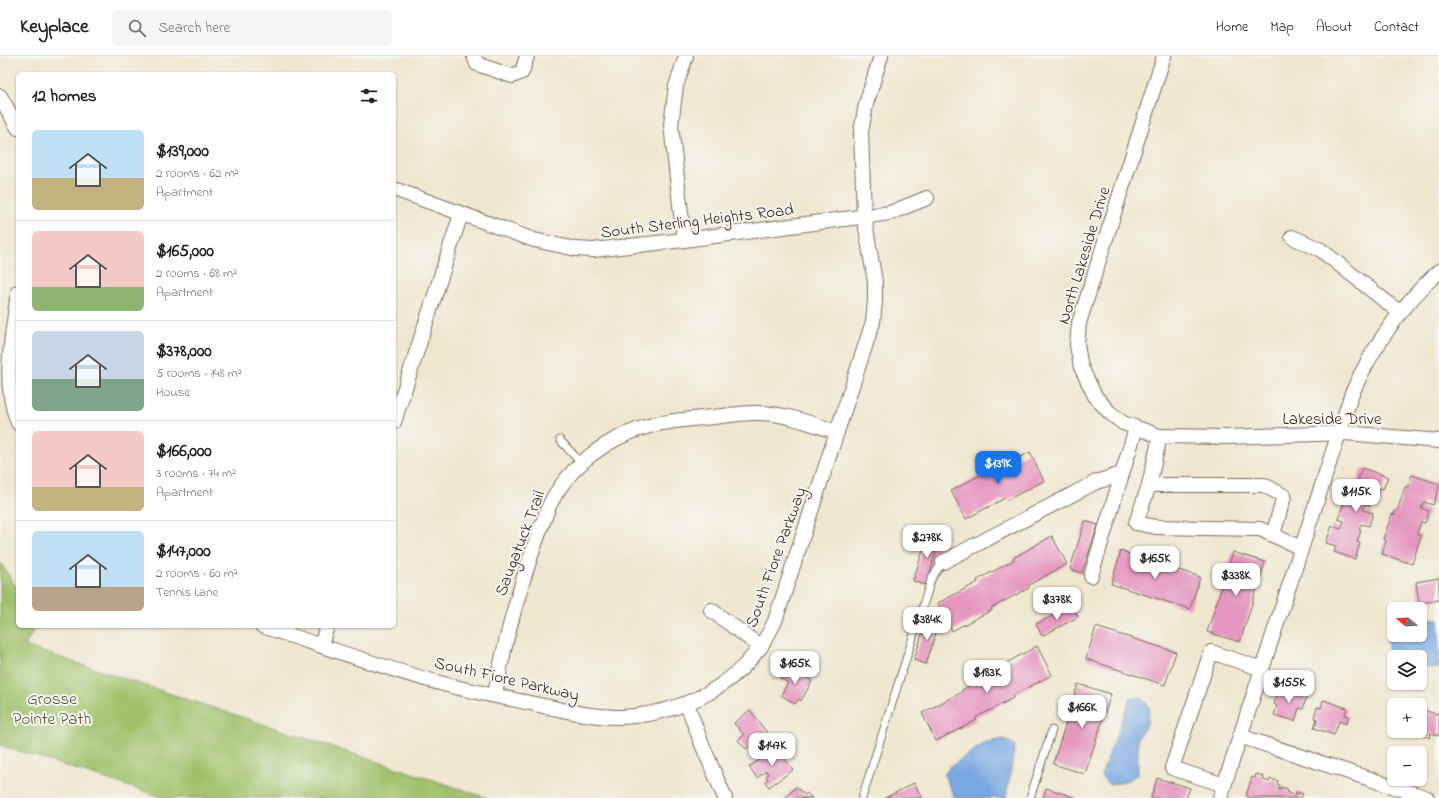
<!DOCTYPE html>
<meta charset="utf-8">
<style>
body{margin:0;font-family:"Indie Flower",sans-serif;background:#f6f6f6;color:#202124;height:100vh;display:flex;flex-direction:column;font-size:15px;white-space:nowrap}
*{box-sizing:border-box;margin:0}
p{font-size:13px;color:#757577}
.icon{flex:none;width:22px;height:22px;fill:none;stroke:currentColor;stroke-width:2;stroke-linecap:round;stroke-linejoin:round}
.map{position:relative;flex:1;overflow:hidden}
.panel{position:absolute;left:16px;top:16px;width:380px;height:556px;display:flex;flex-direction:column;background:#fff;border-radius:6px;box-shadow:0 1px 3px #0004}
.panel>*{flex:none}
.needle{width:26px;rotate:288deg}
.tools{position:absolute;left:1387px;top:546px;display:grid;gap:8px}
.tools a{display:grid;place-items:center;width:40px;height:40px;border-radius:6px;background:#fff;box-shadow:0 1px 3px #0004;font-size:20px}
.price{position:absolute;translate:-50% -34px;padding:0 9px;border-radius:8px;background:#fff;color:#222;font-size:13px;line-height:26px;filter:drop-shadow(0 1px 2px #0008)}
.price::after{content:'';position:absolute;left:50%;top:24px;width:12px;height:9px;margin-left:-6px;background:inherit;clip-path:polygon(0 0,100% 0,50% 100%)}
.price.active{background:#1a73e8;color:#fff}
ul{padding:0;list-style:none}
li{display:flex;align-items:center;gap:12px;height:100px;padding:0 16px}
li+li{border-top:1px solid #e0e0e0}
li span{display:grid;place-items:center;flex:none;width:112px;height:80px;border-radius:6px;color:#555}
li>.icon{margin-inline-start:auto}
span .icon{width:48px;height:48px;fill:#fffc;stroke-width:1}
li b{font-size:17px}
h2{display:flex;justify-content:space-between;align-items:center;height:48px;padding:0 16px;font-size:17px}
header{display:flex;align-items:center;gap:24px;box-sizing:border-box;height:56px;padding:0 20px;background:#fff;border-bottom:1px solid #e0e0e0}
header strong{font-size:19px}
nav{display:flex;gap:22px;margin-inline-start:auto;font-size:14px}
.search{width:280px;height:36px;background:#f6f6f6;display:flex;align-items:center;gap:10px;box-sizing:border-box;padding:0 14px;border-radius:6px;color:#757577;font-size:15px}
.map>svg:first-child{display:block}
.green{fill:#a0c16b;stroke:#6e7644}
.water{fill:#78a7e1;stroke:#5a6880}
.building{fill:#e697bf}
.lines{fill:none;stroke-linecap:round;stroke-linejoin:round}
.service-casing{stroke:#7a6c5c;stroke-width:9}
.minor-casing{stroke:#7a6c5c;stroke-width:16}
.service{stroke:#fff;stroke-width:7}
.minor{stroke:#fff;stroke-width:14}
.labels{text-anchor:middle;stroke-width:4;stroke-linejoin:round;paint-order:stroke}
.street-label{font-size:17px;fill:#3b2a1e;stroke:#f6f6f2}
.park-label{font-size:17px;fill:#595735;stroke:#f6f6f2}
</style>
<header>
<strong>Keyplace</strong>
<div class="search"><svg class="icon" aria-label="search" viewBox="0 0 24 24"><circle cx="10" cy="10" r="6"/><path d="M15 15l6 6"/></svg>Search here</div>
<nav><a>Home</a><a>Map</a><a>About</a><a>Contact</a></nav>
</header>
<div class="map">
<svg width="1439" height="742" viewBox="0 0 1439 742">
<rect width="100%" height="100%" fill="#f6f6f2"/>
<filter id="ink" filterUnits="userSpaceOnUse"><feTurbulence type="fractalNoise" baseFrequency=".025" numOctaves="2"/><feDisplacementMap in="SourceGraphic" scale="8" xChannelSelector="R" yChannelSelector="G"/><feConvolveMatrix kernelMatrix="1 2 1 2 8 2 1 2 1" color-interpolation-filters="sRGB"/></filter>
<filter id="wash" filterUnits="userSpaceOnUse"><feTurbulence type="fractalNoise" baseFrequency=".012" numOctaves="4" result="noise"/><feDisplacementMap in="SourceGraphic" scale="16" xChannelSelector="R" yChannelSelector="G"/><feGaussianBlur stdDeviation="0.9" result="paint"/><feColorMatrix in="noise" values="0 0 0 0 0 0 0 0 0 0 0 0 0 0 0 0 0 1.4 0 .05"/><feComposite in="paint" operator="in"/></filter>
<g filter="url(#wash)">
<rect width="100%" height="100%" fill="#efe7cf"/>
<polygon class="green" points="0,506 18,534 18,570 35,570 25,590 488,742 165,742 0,689"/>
<g class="water">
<path d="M1420 562 1439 563V612L1420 611V601H1394V608C1386 595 1386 579 1393 565L1394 579H1420Z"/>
<polygon points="1142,641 1150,653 1147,668 1138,682 1138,718 1127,725 1109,729 1101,720 1130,643"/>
<polygon points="1005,683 1015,689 1006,742 955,742 944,719 950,711 986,686"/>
</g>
<g id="blocks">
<g class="building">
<polygon points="1030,396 1044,425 1007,444 1005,442 966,463 951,435 991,413 992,416"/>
<polygon points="1362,412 1388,421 1383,433 1380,432 1375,445 1372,444 1370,450 1365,448 1363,454 1373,457 1369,470 1361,468 1359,473 1361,474 1357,486 1360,487 1355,503 1334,496 1336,490 1326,487 1332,470 1341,473 1344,465 1338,463 1344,446 1348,447 1349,445 1343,443 1348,430 1355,432"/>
<polygon points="1412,419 1439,428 1439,431 1433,449 1424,446 1421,452 1429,455 1425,467 1421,466 1417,478 1421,480 1412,508 1382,498 1386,484 1383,483 1392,458 1394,459 1395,455 1397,455 1405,431 1408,431"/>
<polygon points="1085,465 1098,469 1082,517 1070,513"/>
<polygon points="929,476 941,480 926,529 913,525"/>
<polygon points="1052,480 1067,508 1029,529 1029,532 991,552 992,554 952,575 938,547 978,526 977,524 1014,504 1013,502"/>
<polygon points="1121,495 1200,521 1190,553 1111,528"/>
<polygon points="1233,496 1265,506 1240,586 1207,576"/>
<polygon points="1439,522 1439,544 1419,547 1416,526"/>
<polygon points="1072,550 1078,561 1042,580 1036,568"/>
<polygon points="927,562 940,565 926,608 914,604"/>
<polygon points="1096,571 1176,596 1165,629 1086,603"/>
<polygon points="1037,590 1052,619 1013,639 1013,642 975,662 977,664 936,685 922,657 962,636 962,634 998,614 997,612"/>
<polygon points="788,609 812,625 801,645 799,643 795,648 781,639 788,627 780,622"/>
<polygon points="1078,628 1111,638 1085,718 1053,708"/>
<polygon points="1283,632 1307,639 1303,653 1299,652 1295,665 1274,659 1277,650 1274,648 1277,637 1281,639"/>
<polygon points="1323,644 1347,652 1345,659 1349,660 1346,668 1339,665 1334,679 1314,672 1317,663 1314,662 1317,651 1321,652"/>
<polygon points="1420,653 1437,658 1439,654 1439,680 1431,677 1430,682 1411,675 1420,675"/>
<polygon points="750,654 767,677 746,693 738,684 744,679 734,667"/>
<polygon points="777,692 793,714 769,731 765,726 768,723 766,720 768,718 766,715 757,722 749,711"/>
<polygon points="1256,718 1263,720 1262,723 1269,726 1270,723 1278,725 1277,728 1280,729 1278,733 1280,734 1281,731 1288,733 1287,736 1295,739 1296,736 1303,738 1301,742 1251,742 1246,740 1252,721 1255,722"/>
<polygon points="1157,722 1190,732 1186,742 1151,742"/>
<polygon points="914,727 922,742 885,742"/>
<polygon points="796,731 805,739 807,737 812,742 785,742"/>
<polygon points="1046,732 1077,742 1043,742"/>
</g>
</g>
</g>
<g filter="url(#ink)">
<use href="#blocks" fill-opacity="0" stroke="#7a6c5c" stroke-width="1"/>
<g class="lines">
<defs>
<g id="service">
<polyline points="560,384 581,407"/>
<polyline points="862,742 932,521 943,506"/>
<polyline points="1030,742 1052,674"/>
</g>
<g id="minor">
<polyline points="474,0 477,8 512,20 522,16 527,0"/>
<polyline points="1164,0 1079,267 1077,289 1081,311 1095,340 1109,356 1123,367 1160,380 1226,381 1346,377 1439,385"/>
<polyline points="0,40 18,72"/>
<polyline points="394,133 534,184 576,193 593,194 684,184 890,157 927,142"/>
<polyline points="1292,181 1321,194 1399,256"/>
<polyline points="684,184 671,69 676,30 686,0"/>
<path d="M18 236C13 279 1 325 18 367"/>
<polyline points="394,366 461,158"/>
<polyline points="1149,429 1160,380"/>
<polyline points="1273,479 1284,440 1264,429 1149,429 1136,467 1156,471 1260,473 1301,492"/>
<polyline points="943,506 1096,426 1122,418"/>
<polyline points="1091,520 1136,372"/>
<polyline points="711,554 761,591"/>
<path d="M262 570C323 590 385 613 447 629 474 636 502 641 530 647 563 654 599 664 634 660 695 653 749 622 775 565L873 266 875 245V226L864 160 861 76 866 48 881 0"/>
<polyline points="321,589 327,570"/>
<path d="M495 639C506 574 525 512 549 450 569 409 609 380 653 369 672 364 693 363 713 361 728 360 743 356 758 357 785 357 812 368 837 376"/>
<polyline points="687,648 701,686 725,742"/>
<polyline points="1240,680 1427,742"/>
<polyline points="1224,729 1172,712 1211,596 1262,613"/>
<path d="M1220 742 1352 337C1373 290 1401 250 1439 215"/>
</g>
</defs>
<use href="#service" class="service-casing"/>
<use href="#minor" class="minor-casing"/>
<use href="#service" class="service"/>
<use href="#minor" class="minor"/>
</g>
</g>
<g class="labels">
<g class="street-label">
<text transform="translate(697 164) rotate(-7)" y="6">South Sterling Heights Road</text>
<text transform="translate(1083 199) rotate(-73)" y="6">North Lakeside Drive</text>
<text x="1332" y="368">Lakeside Drive</text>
<text transform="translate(519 487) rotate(-69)" y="6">Saugatuck Trail</text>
<text transform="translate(775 501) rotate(-70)" y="6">South Fiore Parkway</text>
<text transform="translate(507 622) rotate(13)" y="6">South Fiore Parkway</text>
</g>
<g class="park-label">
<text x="52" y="648">Grosse<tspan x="52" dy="20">Pointe Path</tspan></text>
</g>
</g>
</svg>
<div class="tools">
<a><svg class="needle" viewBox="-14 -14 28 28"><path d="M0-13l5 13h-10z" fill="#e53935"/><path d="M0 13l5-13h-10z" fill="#757577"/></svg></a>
<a><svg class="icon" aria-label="layers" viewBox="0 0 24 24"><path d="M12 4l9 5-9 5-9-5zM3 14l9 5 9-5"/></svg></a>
<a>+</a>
<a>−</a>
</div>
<b class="price active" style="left:998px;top:429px">$139K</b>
<b class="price" style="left:1356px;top:457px">$115K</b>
<b class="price" style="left:927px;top:503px">$278K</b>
<b class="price" style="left:1155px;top:524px">$165K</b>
<b class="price" style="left:1236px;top:541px">$338K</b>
<b class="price" style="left:1057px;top:565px">$378K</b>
<b class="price" style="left:927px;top:585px">$384K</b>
<b class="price" style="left:795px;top:629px">$165K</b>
<b class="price" style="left:987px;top:638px">$183K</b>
<b class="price" style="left:1289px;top:648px">$155K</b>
<b class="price" style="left:1082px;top:673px">$166K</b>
<b class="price" style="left:772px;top:711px">$147K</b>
<section class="panel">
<h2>12 homes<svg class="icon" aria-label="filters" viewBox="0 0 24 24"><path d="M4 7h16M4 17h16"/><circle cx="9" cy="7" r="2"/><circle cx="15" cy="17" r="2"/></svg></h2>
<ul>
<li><span style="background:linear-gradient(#bfe0f5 60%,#c2b280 0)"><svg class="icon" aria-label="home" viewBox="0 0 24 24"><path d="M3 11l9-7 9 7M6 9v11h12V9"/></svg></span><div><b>$139,000</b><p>2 rooms · 62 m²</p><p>Apartment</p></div></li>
<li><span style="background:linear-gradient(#f6c9c9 70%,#8fb573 0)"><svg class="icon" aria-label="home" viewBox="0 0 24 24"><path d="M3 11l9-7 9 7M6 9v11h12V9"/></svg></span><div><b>$165,000</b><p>2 rooms · 68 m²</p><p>Apartment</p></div></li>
<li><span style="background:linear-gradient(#c9d6e8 60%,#7fa58c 0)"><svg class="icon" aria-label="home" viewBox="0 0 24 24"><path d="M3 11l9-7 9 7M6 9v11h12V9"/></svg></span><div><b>$378,000</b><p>5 rooms · 148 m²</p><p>House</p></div></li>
<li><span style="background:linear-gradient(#f6c9c9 70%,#c2b280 0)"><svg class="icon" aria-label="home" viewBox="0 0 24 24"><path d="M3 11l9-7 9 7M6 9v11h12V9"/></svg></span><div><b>$166,000</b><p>3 rooms · 74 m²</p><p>Apartment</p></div></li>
<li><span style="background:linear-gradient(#bfe0f5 70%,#b9a48a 0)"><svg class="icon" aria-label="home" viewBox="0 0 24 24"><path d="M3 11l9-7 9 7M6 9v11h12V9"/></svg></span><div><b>$147,000</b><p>2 rooms · 60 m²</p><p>Tennis Lane</p></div></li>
</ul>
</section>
</div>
